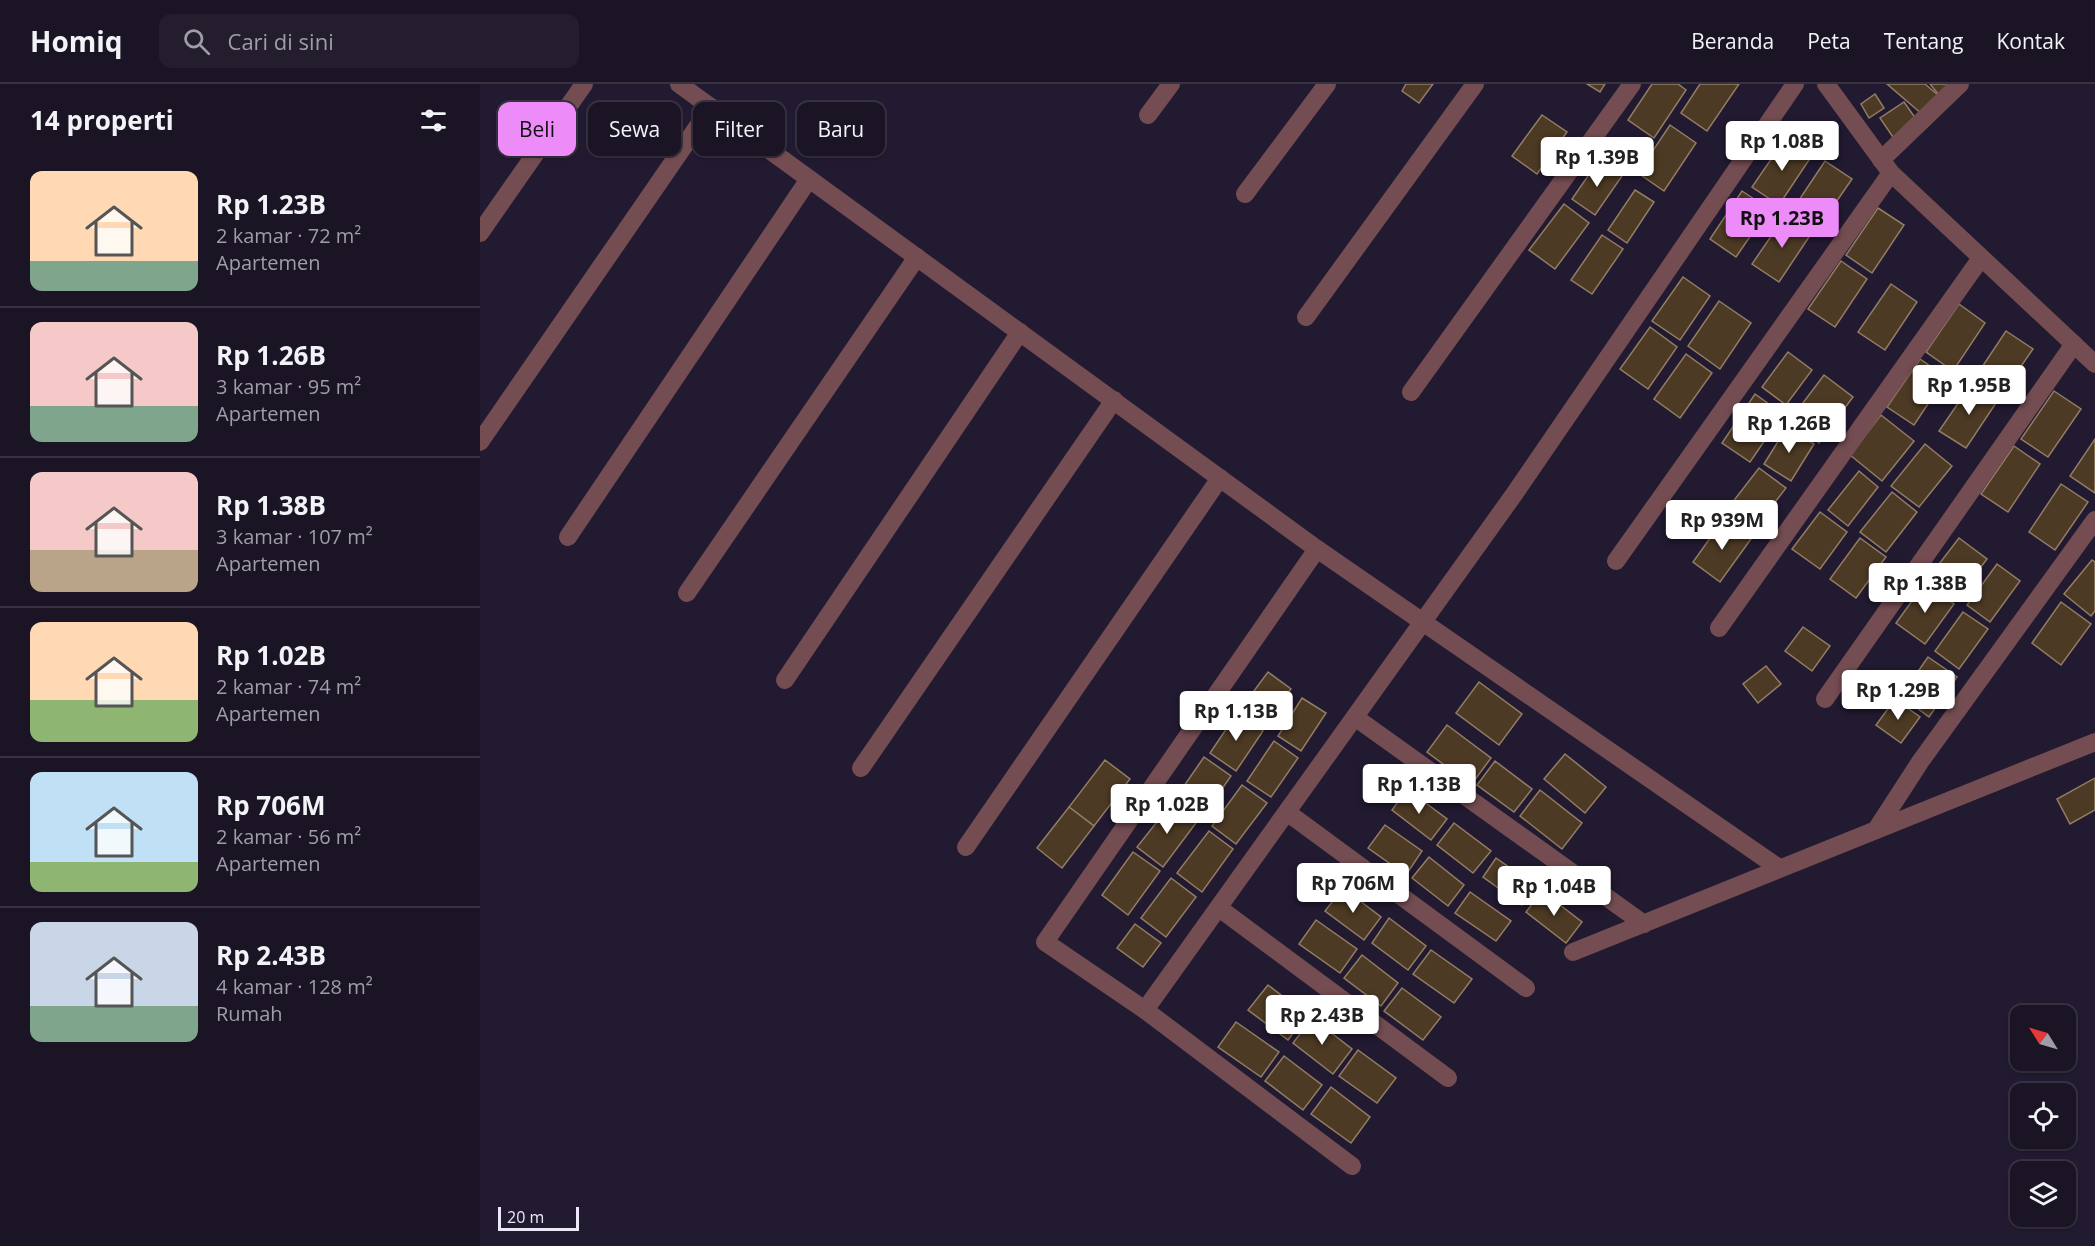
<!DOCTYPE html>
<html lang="id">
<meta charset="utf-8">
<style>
body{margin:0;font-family:"Open Sans",sans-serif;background:#231d2d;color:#f1f3f6;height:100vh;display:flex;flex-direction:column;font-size:22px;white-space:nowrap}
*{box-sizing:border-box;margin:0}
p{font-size:20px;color:#9f9ea7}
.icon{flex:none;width:33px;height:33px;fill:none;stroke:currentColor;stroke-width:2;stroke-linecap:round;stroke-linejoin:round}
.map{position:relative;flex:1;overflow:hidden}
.sheet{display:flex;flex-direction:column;background:#1a1425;width:480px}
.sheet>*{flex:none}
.top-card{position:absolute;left:18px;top:18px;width:570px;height:54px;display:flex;gap:12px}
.needle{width:39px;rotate:307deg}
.tools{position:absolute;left:1530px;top:921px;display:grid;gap:12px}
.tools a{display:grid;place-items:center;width:66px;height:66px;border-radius:12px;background:#1a1425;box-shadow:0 2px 4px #0004,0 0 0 2px #383342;font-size:30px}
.scale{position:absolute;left:18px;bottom:15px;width:81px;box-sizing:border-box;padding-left:6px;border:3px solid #ede8f8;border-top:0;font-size:16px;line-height:21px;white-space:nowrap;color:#ede8f8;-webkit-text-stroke:4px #221a31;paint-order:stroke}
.price{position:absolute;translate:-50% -51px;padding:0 14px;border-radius:6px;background:#fff;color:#222;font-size:20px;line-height:39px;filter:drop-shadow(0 2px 3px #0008)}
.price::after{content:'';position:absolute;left:50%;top:36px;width:18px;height:14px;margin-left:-9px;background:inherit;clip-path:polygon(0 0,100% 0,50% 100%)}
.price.on{background:#ed8cf9;color:#111}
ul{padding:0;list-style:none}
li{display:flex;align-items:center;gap:18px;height:150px;padding:0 30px}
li+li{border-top:2px solid #383342}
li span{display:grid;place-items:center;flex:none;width:168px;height:120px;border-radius:12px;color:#555}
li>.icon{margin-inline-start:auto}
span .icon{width:72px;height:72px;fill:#fffc;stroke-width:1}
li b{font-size:26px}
h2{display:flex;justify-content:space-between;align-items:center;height:72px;padding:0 30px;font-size:26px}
.pill{padding:0 21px;border-radius:12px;background:#1a1425;box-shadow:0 2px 4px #0004,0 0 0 2px #383342;font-size:21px;line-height:54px}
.pill.on{background:#ed8cf9;color:#111}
header{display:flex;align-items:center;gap:36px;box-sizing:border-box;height:84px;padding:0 30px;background:#1a1425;border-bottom:2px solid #383342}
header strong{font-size:28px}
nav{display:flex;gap:33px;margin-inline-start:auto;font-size:21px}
.search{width:420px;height:54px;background:#231d2d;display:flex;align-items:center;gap:15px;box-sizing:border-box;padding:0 21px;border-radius:12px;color:#9f9ea7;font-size:22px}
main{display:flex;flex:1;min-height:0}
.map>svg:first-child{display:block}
.building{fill:#4d3a24;stroke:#927d65;stroke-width:1.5}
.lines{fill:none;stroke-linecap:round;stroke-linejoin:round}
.street{stroke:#744d52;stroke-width:18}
</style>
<header>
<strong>Homiq</strong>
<div class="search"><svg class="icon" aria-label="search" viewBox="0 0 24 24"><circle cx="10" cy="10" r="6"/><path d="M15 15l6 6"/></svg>Cari di sini</div>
<nav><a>Beranda</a><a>Peta</a><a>Tentang</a><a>Kontak</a></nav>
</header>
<main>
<section class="sheet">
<h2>14 properti<svg class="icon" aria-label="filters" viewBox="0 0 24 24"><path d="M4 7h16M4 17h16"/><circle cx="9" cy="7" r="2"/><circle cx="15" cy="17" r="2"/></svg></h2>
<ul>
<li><span style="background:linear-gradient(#ffd9b3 75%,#7fa58c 0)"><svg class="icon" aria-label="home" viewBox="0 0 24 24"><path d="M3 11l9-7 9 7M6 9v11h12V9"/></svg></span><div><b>Rp 1.23B</b><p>2 kamar · 72 m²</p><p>Apartemen</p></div></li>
<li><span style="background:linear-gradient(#f6c9c9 70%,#7fa58c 0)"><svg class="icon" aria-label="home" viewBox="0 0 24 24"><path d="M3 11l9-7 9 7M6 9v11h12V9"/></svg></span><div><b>Rp 1.26B</b><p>3 kamar · 95 m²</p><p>Apartemen</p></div></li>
<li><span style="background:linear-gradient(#f6c9c9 65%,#b9a48a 0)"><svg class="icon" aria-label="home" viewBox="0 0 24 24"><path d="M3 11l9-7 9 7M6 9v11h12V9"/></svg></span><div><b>Rp 1.38B</b><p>3 kamar · 107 m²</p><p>Apartemen</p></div></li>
<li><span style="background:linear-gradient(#ffd9b3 65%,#8fb573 0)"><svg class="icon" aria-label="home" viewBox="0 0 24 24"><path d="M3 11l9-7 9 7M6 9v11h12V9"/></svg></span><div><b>Rp 1.02B</b><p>2 kamar · 74 m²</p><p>Apartemen</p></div></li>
<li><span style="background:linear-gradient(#bfe0f5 75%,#8fb573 0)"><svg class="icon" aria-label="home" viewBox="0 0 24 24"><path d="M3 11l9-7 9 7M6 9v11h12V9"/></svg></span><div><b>Rp 706M</b><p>2 kamar · 56 m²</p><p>Apartemen</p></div></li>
<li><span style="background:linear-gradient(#c9d6e8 70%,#7fa58c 0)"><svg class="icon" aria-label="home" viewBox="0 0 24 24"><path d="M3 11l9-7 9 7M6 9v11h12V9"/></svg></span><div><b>Rp 2.43B</b><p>4 kamar · 128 m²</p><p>Rumah</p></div></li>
</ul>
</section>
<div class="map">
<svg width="1615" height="1162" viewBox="0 0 1615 1162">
<rect width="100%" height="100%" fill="#221a31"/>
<g class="building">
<polygon points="926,0 953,0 939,19 922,7"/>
<polygon points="1107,0 1125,0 1120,8"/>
<polygon points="1172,0 1198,0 1206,6 1174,54 1148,36"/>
<polygon points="1220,0 1259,0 1227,47 1201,29"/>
<polygon points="1407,0 1445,0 1459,12 1443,31"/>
<polygon points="1450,0 1484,0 1463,16"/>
<polygon points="1395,10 1404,24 1389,34 1381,20"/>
<polygon points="1424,18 1441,42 1417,59 1400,34"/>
<polygon points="1062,31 1087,48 1057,90 1032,72"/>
<polygon points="1190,41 1216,59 1184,107 1158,89"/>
<polygon points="1305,55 1331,73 1299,121 1272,103"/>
<polygon points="1119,76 1142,92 1115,131 1092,115"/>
<polygon points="1345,77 1372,95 1339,143 1313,125"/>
<polygon points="1155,106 1174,118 1147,159 1128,146"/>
<polygon points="1262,107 1289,125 1256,173 1230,155"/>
<polygon points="1084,120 1109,139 1075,185 1049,166"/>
<polygon points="1398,124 1424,141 1392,189 1366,171"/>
<polygon points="1305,132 1331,150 1299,198 1272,180"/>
<polygon points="1122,151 1143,165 1112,210 1091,196"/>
<polygon points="1361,177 1387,195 1355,243 1328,225"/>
<polygon points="1203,193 1230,212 1200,256 1172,237"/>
<polygon points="1411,200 1437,218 1405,266 1378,248"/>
<polygon points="1239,217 1271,239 1240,285 1208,262"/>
<polygon points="1479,220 1505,239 1473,287 1446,268"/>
<polygon points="1170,243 1197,263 1168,305 1140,285"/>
<polygon points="1526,247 1553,265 1520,313 1494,295"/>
<polygon points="1308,268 1332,286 1306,321 1282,303"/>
<polygon points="1206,270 1232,289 1200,334 1174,315"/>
<polygon points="1440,275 1466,293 1434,341 1407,323"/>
<polygon points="1344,291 1373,313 1339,359 1310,336"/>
<polygon points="1492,299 1518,316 1486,364 1459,347"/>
<polygon points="1574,307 1601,325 1568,373 1541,355"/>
<polygon points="1275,310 1303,330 1270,378 1242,359"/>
<polygon points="1401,331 1434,357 1402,397 1370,371"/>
<polygon points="1307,343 1334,360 1311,397 1284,380"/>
<polygon points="1615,355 1615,409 1590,392"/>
<polygon points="1445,360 1472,382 1439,423 1411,402"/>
<polygon points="1534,362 1560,380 1528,428 1501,410"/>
<polygon points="1279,384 1306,404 1272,448 1245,428"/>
<polygon points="1379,387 1398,403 1368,442 1348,426"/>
<polygon points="1581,400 1608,418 1575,466 1549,448"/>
<polygon points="1412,408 1437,428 1406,468 1380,448"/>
<polygon points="1340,428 1367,448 1340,485 1312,465"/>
<polygon points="1243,436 1271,455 1240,498 1213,478"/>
<polygon points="1380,454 1406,473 1376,514 1350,495"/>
<polygon points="1479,454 1507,475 1477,515 1449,493"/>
<polygon points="1612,476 1615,478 1615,527 1611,532 1584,510"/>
<polygon points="1517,480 1540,497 1510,538 1487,521"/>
<polygon points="1445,499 1474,520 1445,560 1416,539"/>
<polygon points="1581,518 1611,540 1581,581 1552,559"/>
<polygon points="1483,528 1508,545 1479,585 1455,567"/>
<polygon points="1323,543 1350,562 1332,587 1305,567"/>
<polygon points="1448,573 1477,593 1449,633 1421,612"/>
<polygon points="1286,582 1301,600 1278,619 1263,600"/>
<polygon points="788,588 811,605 785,640 762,623"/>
<polygon points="999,598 1042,630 1019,661 976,629"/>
<polygon points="822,614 846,629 821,667 798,652"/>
<polygon points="1415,615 1440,633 1421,659 1396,641"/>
<polygon points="757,629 783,647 756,687 730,669"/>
<polygon points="967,641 1011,674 991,701 947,668"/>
<polygon points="794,657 818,674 791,713 767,697"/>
<polygon points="1085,670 1126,703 1105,729 1064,695"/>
<polygon points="724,673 751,692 722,734 695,715"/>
<polygon points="625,676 650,695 614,742 589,723"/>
<polygon points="1015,677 1052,705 1034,728 997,701"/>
<polygon points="1615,694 1615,726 1590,740 1577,715"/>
<polygon points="762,701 787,719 756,760 732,742"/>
<polygon points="927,705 967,735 951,756 912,726"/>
<polygon points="1060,706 1102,739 1082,765 1040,732"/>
<polygon points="691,720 716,739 683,783 657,763"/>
<polygon points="589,723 614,742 582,784 557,764"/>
<polygon points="974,739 1011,767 993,789 957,761"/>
<polygon points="905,741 942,767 926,791 888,764"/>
<polygon points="729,747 753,765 722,808 697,789"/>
<polygon points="653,768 680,787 648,831 622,811"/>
<polygon points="949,773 984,801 968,822 932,794"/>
<polygon points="1016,774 1056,802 1042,821 1003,793"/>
<polygon points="910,780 926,791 920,799 904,788"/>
<polygon points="691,794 716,813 686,853 661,834"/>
<polygon points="863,804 901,833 884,856 845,827"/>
<polygon points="1062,807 1102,838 1086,859 1046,828"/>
<polygon points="990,808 1031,837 1016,857 975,829"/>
<polygon points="909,834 946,862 928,886 892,859"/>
<polygon points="836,836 877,865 860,889 819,860"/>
<polygon points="655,840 681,859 663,883 637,864"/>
<polygon points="951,866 992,895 974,919 933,890"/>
<polygon points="882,871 918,899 901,922 864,894"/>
<polygon points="788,901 827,931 808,956 768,926"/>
<polygon points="922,904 961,933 943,956 904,927"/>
<polygon points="832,934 872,965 853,990 813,959"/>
<polygon points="756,938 799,968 781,993 738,963"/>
<polygon points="878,966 916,994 897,1019 859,992"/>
<polygon points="804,972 842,1001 823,1026 785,997"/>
<polygon points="851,1003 890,1033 871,1059 831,1030"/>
</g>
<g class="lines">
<g class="street">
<polyline points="199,0 837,465"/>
<polyline points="1346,0 1411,89 1615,280"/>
<polyline points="668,31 691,0"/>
<polyline points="1401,76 1480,0"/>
<polyline points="765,110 847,0"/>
<polyline points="0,149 104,0"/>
<polyline points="826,233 995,0"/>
<polyline points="931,308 1152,0"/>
<polyline points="0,358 231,23"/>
<polyline points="88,453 329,95"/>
<polyline points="1136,477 1411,89"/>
<polyline points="207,509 437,173"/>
<polyline points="1239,544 1501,174"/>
<polyline points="305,596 540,248"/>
<polyline points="1345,615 1594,260"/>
<polyline points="876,634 1164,840"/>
<polyline points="381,684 634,316"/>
<polyline points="808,729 1046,904"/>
<polyline points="1396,746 1440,678 1615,436"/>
<polyline points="486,763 740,394"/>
<polyline points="739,824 968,994"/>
<polyline points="1093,868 1615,658"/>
<polyline points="665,926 1035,409 1315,0"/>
<polyline points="872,1082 665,926 565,858 837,465 1299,784"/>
</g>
</g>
</svg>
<div class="tools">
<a><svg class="needle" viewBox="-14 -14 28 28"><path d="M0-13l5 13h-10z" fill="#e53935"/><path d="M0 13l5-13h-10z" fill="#9f9ea7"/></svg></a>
<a><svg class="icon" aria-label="locate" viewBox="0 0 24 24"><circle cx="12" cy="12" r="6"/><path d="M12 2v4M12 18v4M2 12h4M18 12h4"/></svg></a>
<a><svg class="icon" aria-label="layers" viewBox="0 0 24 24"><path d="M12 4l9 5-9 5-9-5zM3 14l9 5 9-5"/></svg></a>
</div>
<div class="scale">20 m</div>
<b class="price" style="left:1302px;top:88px">Rp 1.08B</b>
<b class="price" style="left:1117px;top:104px">Rp 1.39B</b>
<b class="price on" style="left:1302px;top:165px">Rp 1.23B</b>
<b class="price" style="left:1489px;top:332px">Rp 1.95B</b>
<b class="price" style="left:1309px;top:370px">Rp 1.26B</b>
<b class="price" style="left:1242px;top:467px">Rp 939M</b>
<b class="price" style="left:1445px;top:530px">Rp 1.38B</b>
<b class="price" style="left:1418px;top:637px">Rp 1.29B</b>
<b class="price" style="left:756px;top:658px">Rp 1.13B</b>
<b class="price" style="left:939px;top:731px">Rp 1.13B</b>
<b class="price" style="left:687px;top:751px">Rp 1.02B</b>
<b class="price" style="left:873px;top:830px">Rp 706M</b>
<b class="price" style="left:1074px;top:833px">Rp 1.04B</b>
<b class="price" style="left:842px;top:962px">Rp 2.43B</b>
<div class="top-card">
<a class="pill on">Beli</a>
<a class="pill">Sewa</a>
<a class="pill">Filter</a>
<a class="pill">Baru</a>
</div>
</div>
</main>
